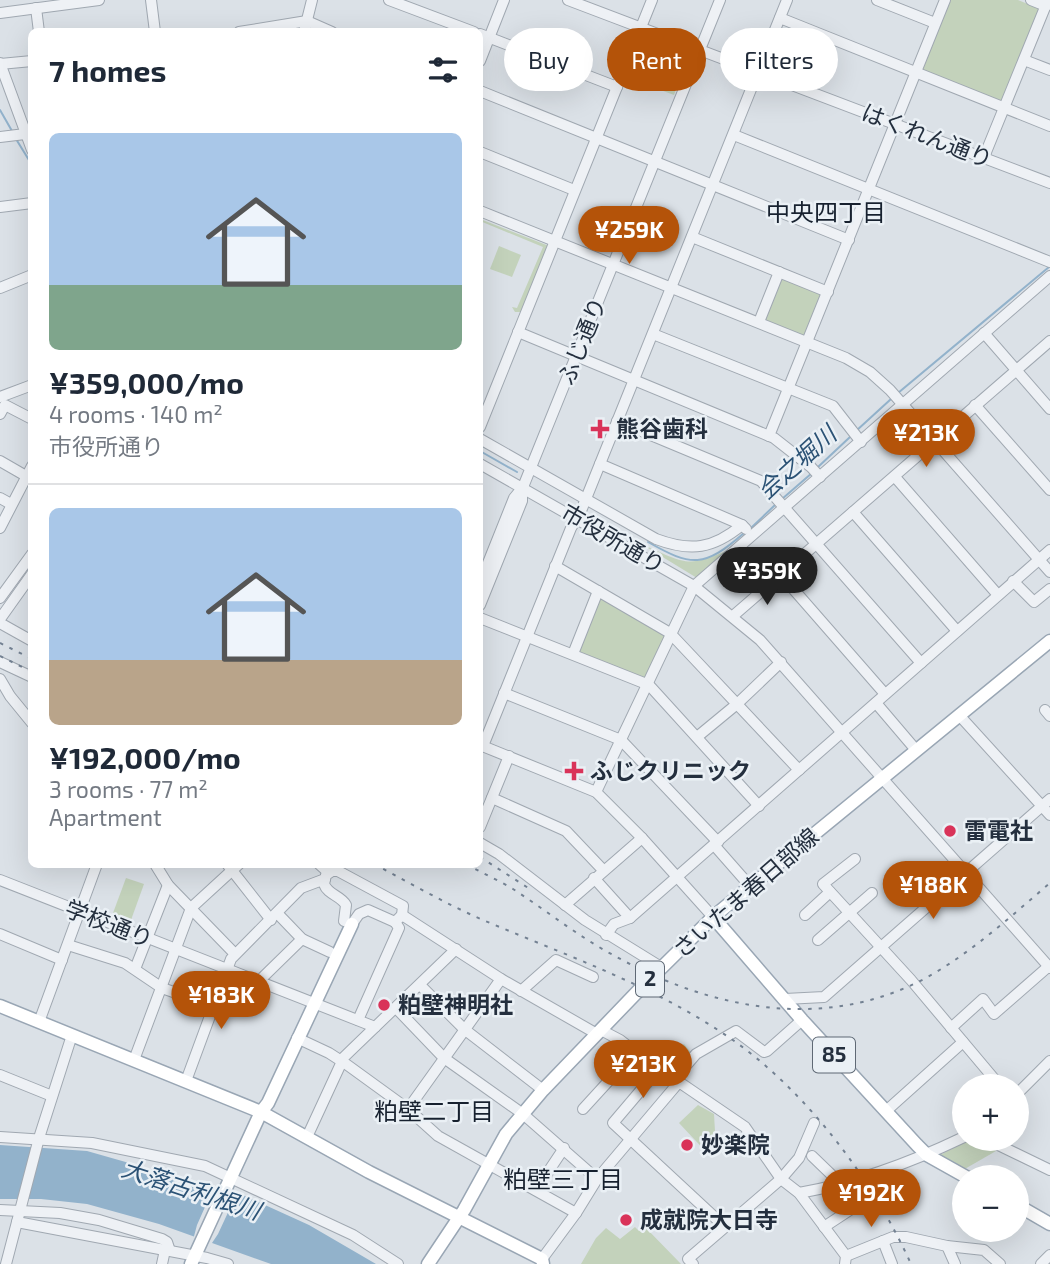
<!DOCTYPE html>
<meta charset="utf-8">
<style>
body{margin:0;font-family:"Exo 2","Noto Sans JP",sans-serif;background:#f2f2f3;color:#1f2937;height:100vh;display:flex;flex-direction:column;font-size:26px;white-space:nowrap}
*{box-sizing:border-box;margin:0}
p{font-size:23px;color:#747a83}
.icon{flex:none;width:38px;height:38px;fill:none;stroke:currentColor;stroke-width:2;stroke-linecap:round;stroke-linejoin:round}
.map{position:relative;flex:1;overflow:hidden}
.side{position:absolute;left:28px;top:28px;width:455px;height:840px;display:flex;flex-direction:column;background:#fff;border-radius:10px;box-shadow:0 7px 28px #0002}
.side>*{flex:none}
.guide{position:absolute;left:504px;top:28px;width:441px;height:63px;display:flex;gap:14px}
.fabs{position:absolute;left:952px;top:1074px;display:grid;gap:14px}
.fabs a{display:grid;place-items:center;width:77px;height:77px;border-radius:50%;background:#fff;box-shadow:0 7px 28px #0002;font-size:35px}
.price{position:absolute;translate:-50% -60px;padding:0 16px;border-radius:24px;background:#b45309;color:#fff;font-size:23px;line-height:46px;filter:drop-shadow(0 2px 4px #0008)}
.price::after{content:'';position:absolute;left:50%;top:42px;width:21px;height:16px;margin-left:-10px;background:inherit;clip-path:polygon(0 0,100% 0,50% 100%)}
.price.active{background:#222;color:#fff}
ul{padding:0;list-style:none}
li{display:grid;align-content:center;gap:14px;height:371px;padding:0 21px}
li+li{border-top:2px solid #e0e1e3}
li span{display:grid;place-items:center;height:217px;border-radius:10px;color:#555}
li>.icon{margin-inline-start:auto}
span .icon{width:126px;height:126px;fill:#fffc;stroke-width:1}
li b{font-size:30px}
h2{display:flex;justify-content:space-between;align-items:center;height:84px;padding:0 21px;font-size:30px}
.chip{padding:0 24px;border-radius:32px;background:#fff;box-shadow:0 7px 28px #0002;font-size:24px;line-height:63px}
.chip.active{background:#b45309;color:#fff}
.map>svg:first-child{display:block}
.green{fill:#c3d2bb}
.water{fill:#92b2cb}
.pier{fill:#dbe1e7}
.lines{fill:none;stroke-linecap:round;stroke-linejoin:round}
.stream{stroke:#92b2cb;stroke-width:2}
.minor-casing{stroke:#a0a8b1;stroke-width:12}
.major-casing{stroke:#99a6b4;stroke-width:15}
.minor{stroke:#eef1f5;stroke-width:10}
.major{stroke:#fff;stroke-width:12}
.rail{stroke:#738192;stroke-width:2;stroke-dasharray:3.5 7;stroke-linecap:butt}
.poi-dot{fill:#d93359;stroke:#eaf0f5;stroke-width:2.5}
.labels{text-anchor:middle;stroke-width:5;stroke-linejoin:round;paint-order:stroke}
.shield{fill:#eaf0f5;stroke:#5f6975;stroke-width:2}
.shield-label{font-size:21px;font-weight:bold;fill:#242f3e}
.street-label{font-size:23px;fill:#242f3e;stroke:#eaf0f5}
.poi-label{font-size:23px;font-weight:bold;fill:#242f3e;stroke:#eaf0f5;text-anchor:start}
.neighbourhood-label{font-size:24px;fill:#17212f;stroke:#eaf0f5}
.water-label{font-size:24px;font-style:italic;fill:#2b5275;stroke:#eaf0f5}
</style>
<div class="map">
<svg width="1050" height="1264" viewBox="0 0 1050 1264">
<rect width="100%" height="100%" fill="#dbe1e7"/>
<g class="green">
<polygon points="951,0 1018,0 1040,9 1002,101 921,71"/>
<polygon points="639,47 660,55 659,60 683,70 674,95 650,86 652,78 631,69"/>
<polygon points="480,219 549,246 522,312 515,312 512,307 517,308 543,247 480,221"/>
<polygon points="499,246 521,255 512,277 490,269"/>
<polygon points="781,276 823,294 805,336 763,320"/>
<path d="M643 545C686 563 686 569 730 549L697 578Z"/>
<polygon points="599,593 666,634 647,682 575,652"/>
<polygon points="126,878 144,884 131,920 113,913"/>
<polygon points="684,1044 692,1054 672,1076 655,1065"/>
<polygon points="698,1105 714,1114 716,1149 710,1156 679,1123"/>
<polygon points="971,1139 979,1139 996,1151 963,1170 940,1157 940,1155"/>
<polygon points="635,1227 639,1231 645,1227 681,1264 581,1264 596,1238 606,1228 620,1239"/>
</g>
<polygon class="water" points="0,1145 87,1151 245,1196 309,1225 376,1264 271,1264 159,1224 87,1204 41,1199 0,1199"/>
<polygon class="pier" points="218,1184 235,1189 230,1201 231,1206 218,1234 210,1246 193,1240 197,1225 209,1198 213,1196"/>
<g class="lines">
<g class="stream">
<polyline points="0,110 12,131"/>
<polyline points="16,139 32,165"/>
<polyline points="898,393 1049,267"/>
<polyline points="856,431 891,399"/>
<polyline points="480,451 517,472"/>
<polyline points="818,467 850,437"/>
<polyline points="782,499 812,473"/>
<polyline points="751,528 775,505"/>
<path d="M648 542C692 567 704 568 744 533"/>
</g>
<defs>
<g id="minor">
<polyline points="151,0 155,32"/>
<polyline points="389,0 474,32"/>
<polyline points="568,0 1050,183"/>
<polyline points="877,0 935,23"/>
<polyline points="1031,0 1046,6"/>
<polyline points="36,8 39,32"/>
<polyline points="0,13 99,0"/>
<polyline points="780,18 1050,126"/>
<polyline points="239,32 307,21 332,32"/>
<polyline points="304,32 312,0"/>
<polyline points="480,34 617,87"/>
<polyline points="1024,60 1050,70"/>
<polyline points="480,61 504,0"/>
<polyline points="0,63 32,150"/>
<polyline points="0,64 32,61"/>
<polyline points="480,91 849,240"/>
<polyline points="734,135 1050,262"/>
<polyline points="0,137 25,134"/>
<polyline points="480,152 574,190"/>
<polyline points="984,157 1048,0"/>
<polyline points="0,207 32,203"/>
<polyline points="480,211 846,358 870,372 890,390 1050,572"/>
<polyline points="692,237 828,292"/>
<polyline points="0,288 32,275"/>
<polyline points="759,322 779,272"/>
<polyline points="518,332 774,438 811,467 820,477"/>
<polyline points="984,333 1050,409"/>
<polyline points="653,334 833,406 861,442"/>
<polyline points="0,397 32,385"/>
<polyline points="975,405 1050,490"/>
<polyline points="0,414 5,405 32,419"/>
<polyline points="617,421 761,481 921,663"/>
<polyline points="480,427 652,0"/>
<polyline points="769,436 945,0"/>
<path d="M480 439 656 539C691 552 713 549 742 525"/>
<polyline points="0,461 26,476"/>
<polyline points="480,464 694,586 760,640 1050,968"/>
<polyline points="600,464 742,525 746,529"/>
<polyline points="895,477 998,595"/>
<polyline points="0,498 11,504"/>
<polyline points="853,512 957,631"/>
<polyline points="0,528 32,466"/>
<polyline points="555,566 670,633 799,770"/>
<polyline points="781,575 885,694"/>
<polyline points="1013,581 1034,602 1050,589"/>
<polyline points="480,583 514,498 523,487 720,0"/>
<polyline points="0,598 32,554"/>
<polyline points="480,605 522,501 522,488"/>
<polyline points="733,616 1050,341"/>
<polyline points="480,618 649,685 759,806"/>
<polyline points="0,619 32,574"/>
<polyline points="0,623 32,641"/>
<polyline points="573,654 598,591"/>
<polyline points="0,662 32,677"/>
<polyline points="0,679 10,696 32,723"/>
<polyline points="504,693 621,740 718,842"/>
<polyline points="876,703 916,750"/>
<polyline points="1045,710 1050,716"/>
<polyline points="959,715 1050,815"/>
<polyline points="697,737 737,704 781,662"/>
<polyline points="480,745 596,792 642,838 713,917"/>
<polyline points="483,746 571,528 581,511 787,0"/>
<polyline points="596,792 694,586 1050,276"/>
<polyline points="492,798 566,831 603,870"/>
<polyline points="480,827 509,756"/>
<polyline points="480,843 499,854 585,920 661,967"/>
<polyline points="714,845 750,886"/>
<polyline points="855,859 823,884 911,980 1001,1087"/>
<polyline points="155,864 168,885 235,954"/>
<polyline points="227,864 271,920"/>
<polyline points="319,864 328,872"/>
<polyline points="594,878 630,918"/>
<polyline points="0,880 375,1027"/>
<polyline points="565,905 642,838"/>
<polyline points="277,913 302,939 330,952"/>
<polyline points="402,915 501,979 597,1034"/>
<polyline points="805,915 830,892"/>
<path d="M344 921 346 905C340 895 328 895 324 884L326 875 332 871H338L403 906 402 915 395 922 368 910 359 914 352 924"/>
<polyline points="0,934 62,960"/>
<polyline points="606,935 614,924 630,918 1050,550"/>
<polyline points="818,940 872,893"/>
<polyline points="68,945 125,963 162,988 213,1006"/>
<polyline points="135,969 168,885"/>
<polyline points="258,982 302,939"/>
<polyline points="420,985 464,1029 543,1090"/>
<polyline points="521,991 556,960 593,977"/>
<polyline points="785,999 824,997 1050,799"/>
<polyline points="396,1008 444,1058 523,1114 597,1179"/>
<polyline points="358,1020 399,928 395,922"/>
<polyline points="39,1022 97,864"/>
<polyline points="951,1028 983,999 994,1014 1049,966"/>
<polyline points="601,1030 620,1040 677,1084"/>
<polyline points="297,1038 329,1053 346,1064 408,1109 438,1136 576,1213"/>
<polyline points="134,1060 191,908 239,864"/>
<polyline points="658,1070 613,1123 724,1226"/>
<polyline points="0,1075 52,1096"/>
<polyline points="186,1081 231,959 301,888 325,879"/>
<polyline points="679,1082 745,1127 781,1179 799,1193 846,1256 845,1264"/>
<polyline points="1017,1094 1050,1061"/>
<polyline points="408,1109 501,979"/>
<polyline points="583,1109 636,1051"/>
<polyline points="886,1111 963,1042"/>
<polyline points="0,1137 92,1143 205,1166 353,1235 398,1264"/>
<polyline points="307,1137 344,1057 456,949"/>
<polyline points="986,1139 1050,1170"/>
<polyline points="812,1156 840,1183"/>
<polyline points="536,1190 564,1148"/>
<path d="M799 1193C856 1183 912 1162 964 1137"/>
<polyline points="0,1210 60,1213 99,1220 162,1239 167,1242 170,1251"/>
<polyline points="17,1222 207,1258 228,1264"/>
<polyline points="824,1227 865,1200"/>
<polyline points="883,1241 892,1264"/>
<polyline points="947,1246 955,1264"/>
<polyline points="846,1256 893,1237 906,1237 947,1246 984,1250 1000,1264"/>
<polyline points="542,1259 576,1213 597,1179 679,1082 677,1076 696,1054 736,1031 764,1052 767,1051 802,1020"/>
<polyline points="6,1264 39,1138 72,1035"/>
<polyline points="162,1264 165,1250"/>
<polyline points="693,1264 688,1259 781,1179 799,1158 814,1123"/>
<polyline points="1041,1264 1050,1255"/>
</g>
<g id="major">
<polyline points="713,917 802,1020 917,1145 927,1155 968,1178"/>
<polyline points="0,1006 261,1112 369,1172 542,1259 543,1264"/>
<polyline points="1017,1205 1050,1224"/>
<polyline points="191,1264 261,1112 268,1103 352,924"/>
<polyline points="428,1264 464,1210 506,1134 543,1090 641,988 713,917 1050,641"/>
</g>
</defs>
<use href="#minor" class="minor-casing"/>
<use href="#major" class="major-casing"/>
<use href="#minor" class="minor"/>
<use href="#major" class="major"/>
<g class="rail">
<polyline points="0,643 32,659"/>
<polyline points="0,656 32,672"/>
<polyline points="480,857 533,891"/>
<path d="M374 864C410 883 446 904 483 920 565 955 652 985 727 1036 805 1089 872 1178 911 1264"/>
<path d="M466 864C482 873 498 880 513 889 547 911 579 937 615 956 710 1009 823 1032 924 979 970 954 1010 917 1050 883"/>
</g>
</g>
<g class="poi-dot">
<path d="M596.5 418.5h7v7h7v7h-7v7h-7v-7h-7v-7h7z"/>
<path d="M570.5 760.5h7v7h7v7h-7v7h-7v-7h-7v-7h7z"/>
<circle cx="950" cy="831" r="7"/>
<circle cx="384" cy="1005" r="7"/>
<circle cx="687" cy="1145" r="7"/>
<circle cx="626" cy="1220" r="7"/>
</g>
<g class="labels">
<g class="shield">
<rect x="636" y="961.5" width="28" height="35" rx="5"/>
<rect x="813" y="1037.5" width="42" height="35" rx="5"/>
</g>
<g class="shield-label">
<text x="650" y="986">2</text>
<text x="834" y="1062">85</text>
</g>
<g class="street-label">
<text transform="translate(927 136) rotate(21)" y="8">はくれん通り</text>
<text transform="translate(582 341) rotate(-68)" y="8">ふじ通り</text>
<text transform="translate(613 539) rotate(30)" y="8">市役所通り</text>
<text transform="translate(746 893) rotate(-41)" y="8">さいたま春日部線</text>
<text transform="translate(109 924) rotate(21)" y="8">学校通り</text>
</g>
<g class="poi-label">
<text x="616" y="437">熊谷歯科</text>
<text x="590" y="779">ふじクリニック</text>
<text x="964" y="839">雷電社</text>
<text x="398" y="1013">粕壁神明社</text>
<text x="701" y="1153">妙楽院</text>
<text x="640" y="1228">成就院大日寺</text>
</g>
<g class="neighbourhood-label">
<text x="826" y="221">中央四丁目</text>
<text x="434" y="1120">粕壁二丁目</text>
<text x="563" y="1188">粕壁三丁目</text>
</g>
<g class="water-label">
<text transform="translate(797 463) rotate(-42)" y="8">会之堀川</text>
<text transform="translate(191 1190) rotate(18)" y="8">大落古利根川</text>
</g>
</g>
</svg>
<div class="fabs">
<a>+</a>
<a>−</a>
</div>
<b class="price" style="left:629px;top:266px">¥259K</b>
<b class="price" style="left:926px;top:469px">¥213K</b>
<b class="price active" style="left:767px;top:607px">¥359K</b>
<b class="price" style="left:933px;top:921px">¥188K</b>
<b class="price" style="left:221px;top:1031px">¥183K</b>
<b class="price" style="left:643px;top:1100px">¥213K</b>
<b class="price" style="left:871px;top:1229px">¥192K</b>
<div class="guide">
<a class="chip">Buy</a>
<a class="chip active">Rent</a>
<a class="chip">Filters</a>
</div>
<section class="side">
<h2>7 homes<svg class="icon" aria-label="filters" viewBox="0 0 24 24"><path d="M4 7h16M4 17h16"/><circle cx="9" cy="7" r="2"/><circle cx="15" cy="17" r="2"/></svg></h2>
<ul>
<li><span style="background:linear-gradient(#a9c7e8 70%,#7fa58c 0)"><svg class="icon" aria-label="home" viewBox="0 0 24 24"><path d="M3 11l9-7 9 7M6 9v11h12V9"/></svg></span><div><b>¥359,000/mo</b><p>4 rooms · 140 m²</p><p>市役所通り</p></div></li>
<li><span style="background:linear-gradient(#a9c7e8 70%,#b9a48a 0)"><svg class="icon" aria-label="home" viewBox="0 0 24 24"><path d="M3 11l9-7 9 7M6 9v11h12V9"/></svg></span><div><b>¥192,000/mo</b><p>3 rooms · 77 m²</p><p>Apartment</p></div></li>
</ul>
</section>
</div>
